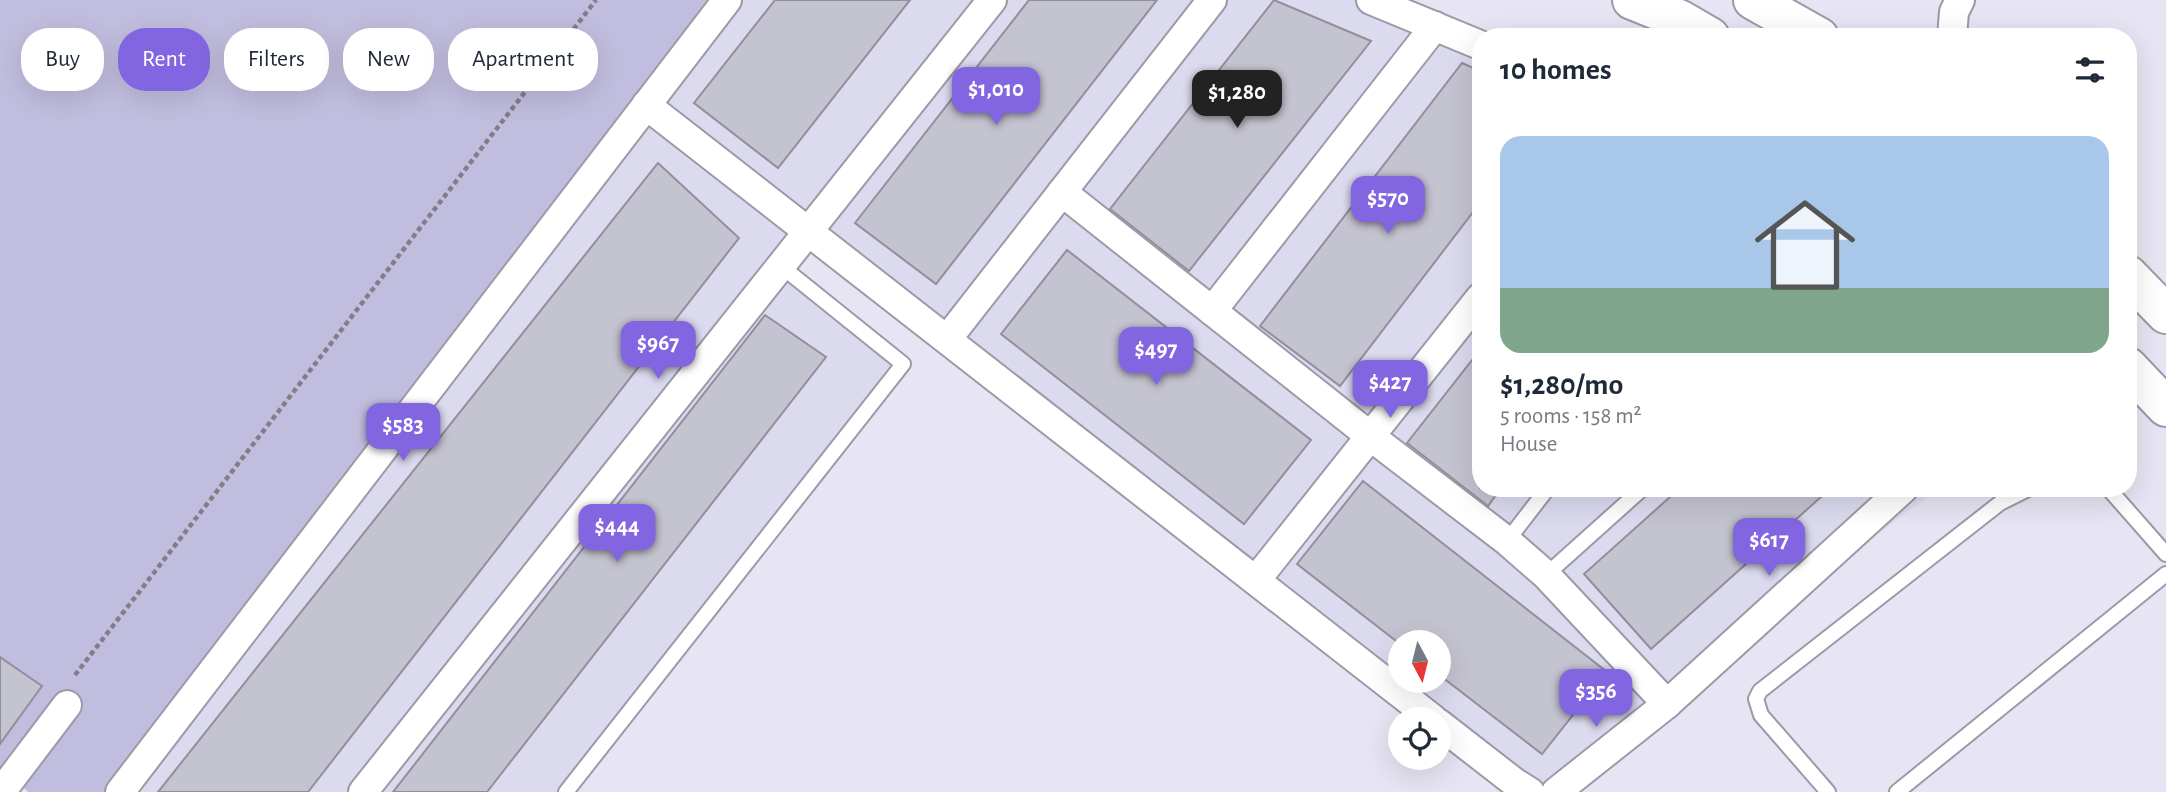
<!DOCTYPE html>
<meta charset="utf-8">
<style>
body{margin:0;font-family:"Alegreya Sans",sans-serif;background:#f6f6f7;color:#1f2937;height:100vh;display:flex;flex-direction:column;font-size:26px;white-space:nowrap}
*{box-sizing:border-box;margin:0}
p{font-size:23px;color:#747a83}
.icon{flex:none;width:38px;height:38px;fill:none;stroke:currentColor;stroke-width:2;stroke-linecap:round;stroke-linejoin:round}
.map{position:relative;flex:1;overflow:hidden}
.details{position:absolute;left:1472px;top:28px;width:665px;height:469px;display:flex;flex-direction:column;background:#fff;border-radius:28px;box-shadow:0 7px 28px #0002}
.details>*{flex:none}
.top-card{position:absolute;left:21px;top:28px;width:665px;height:63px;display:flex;gap:14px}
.needle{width:46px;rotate:173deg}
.tools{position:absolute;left:1388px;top:630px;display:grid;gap:14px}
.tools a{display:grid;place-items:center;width:63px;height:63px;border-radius:50%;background:#fff;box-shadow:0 7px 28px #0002;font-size:35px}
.price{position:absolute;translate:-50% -60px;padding:0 16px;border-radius:14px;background:#8265e0;color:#fff;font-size:23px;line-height:46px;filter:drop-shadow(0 2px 4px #0008)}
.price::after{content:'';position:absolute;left:50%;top:42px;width:21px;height:16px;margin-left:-10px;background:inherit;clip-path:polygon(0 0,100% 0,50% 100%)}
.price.current{background:#222;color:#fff}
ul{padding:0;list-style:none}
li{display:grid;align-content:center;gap:14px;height:371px;padding:0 28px}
li span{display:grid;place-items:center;height:217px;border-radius:21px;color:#555}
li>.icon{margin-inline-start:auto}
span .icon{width:126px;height:126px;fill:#fffc;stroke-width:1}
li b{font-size:30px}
h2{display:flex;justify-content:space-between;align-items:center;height:84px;padding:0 28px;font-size:30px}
.chip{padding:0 24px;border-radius:28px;background:#fff;box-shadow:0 7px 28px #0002;font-size:24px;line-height:63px}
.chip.current{background:#8265e0;color:#fff}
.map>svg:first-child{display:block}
.built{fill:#dcdaef;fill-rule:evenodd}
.green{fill:#c1bdde}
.building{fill:#c4c3d0;stroke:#918f9c;stroke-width:2}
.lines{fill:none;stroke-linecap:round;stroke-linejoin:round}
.lane-casing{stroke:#9b9aa7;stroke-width:18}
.street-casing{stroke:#9b9aa7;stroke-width:32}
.secondary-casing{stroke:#9b9aa7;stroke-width:42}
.path{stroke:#807e88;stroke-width:4.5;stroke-dasharray:5 3.5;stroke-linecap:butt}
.lane{stroke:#fff;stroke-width:14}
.street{stroke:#fff;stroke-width:28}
.secondary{stroke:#fff;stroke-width:38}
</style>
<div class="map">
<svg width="2166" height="792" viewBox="0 0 2166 792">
<rect width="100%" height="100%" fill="#e7e5f3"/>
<path class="built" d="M727 0H1365L1480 47V488H1939L1534 792 809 230 781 265 903 364 566 792H120ZM1400 642H1438V681H1400Z"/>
<polygon class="green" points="0,0 727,0 120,792 28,792 13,777 0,792"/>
<g class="building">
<polygon points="775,0 910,0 778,168 694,103"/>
<polygon points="1029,0 1157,0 936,284 855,223"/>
<polygon points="1274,0 1371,41 1189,271 1110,209"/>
<polygon points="1462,63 1480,71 1480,203 1340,386 1260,326"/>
<polygon points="658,163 739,238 308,792 158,792"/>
<polygon points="1067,250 1311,440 1244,524 1001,334"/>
<polygon points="765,315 826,357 487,792 393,792"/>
<polygon points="1480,350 1480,488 1501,488 1488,506 1407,443"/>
<polygon points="1363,481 1607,672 1542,754 1438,674 1438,642 1400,644 1297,564"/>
<polygon points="1680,488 1831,488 1651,649 1584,574"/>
<polygon points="0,657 42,686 0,744"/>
</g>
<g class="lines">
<defs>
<g id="lane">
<polyline points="2108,488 2166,554"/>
<polyline points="1507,541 1548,488"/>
<polyline points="1546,575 1643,488"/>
<polyline points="566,792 903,364 781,266"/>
<polyline points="1828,792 1761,715 1756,699 1760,691 2000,503 2030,488"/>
<polyline points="1897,792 2166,574"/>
</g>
<g id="street">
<polyline points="1371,0 1480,45"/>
<polyline points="1952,37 1954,12 1960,0"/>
<polyline points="646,105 1433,719"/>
<polyline points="1062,192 1379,443 1507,541 1546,575 1667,704"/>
<polyline points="1212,311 1435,26"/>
<polyline points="948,338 1212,0"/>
<polyline points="1256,580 1480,298"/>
<polyline points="1438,723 1514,782 1530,792"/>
<polyline points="1,792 67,705"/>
<polyline points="120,792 727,0"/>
<polyline points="363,792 992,0"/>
<polyline points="1556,792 1667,704 1904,488"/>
</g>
<g id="secondary">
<polyline points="1632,0 1679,19 1710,37"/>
<polyline points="1753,0 1819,37"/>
<polyline points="2128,275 2166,314"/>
<polyline points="2128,367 2166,407"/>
</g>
</defs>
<use href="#lane" class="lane-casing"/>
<use href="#street" class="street-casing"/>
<use href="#secondary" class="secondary-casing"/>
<polyline class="path" points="75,675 596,0"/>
<use href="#lane" class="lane"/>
<use href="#street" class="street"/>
<use href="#secondary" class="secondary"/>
</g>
</svg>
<div class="tools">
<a><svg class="needle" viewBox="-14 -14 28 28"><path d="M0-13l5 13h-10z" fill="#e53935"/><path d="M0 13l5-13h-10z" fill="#747a83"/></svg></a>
<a><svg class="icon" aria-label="locate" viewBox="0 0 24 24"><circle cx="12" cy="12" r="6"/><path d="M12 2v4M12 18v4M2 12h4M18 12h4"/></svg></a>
</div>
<b class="price" style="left:996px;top:127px">$1,010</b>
<b class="price current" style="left:1237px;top:130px">$1,280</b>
<b class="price" style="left:1388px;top:236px">$570</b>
<b class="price" style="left:658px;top:381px">$967</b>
<b class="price" style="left:1156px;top:387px">$497</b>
<b class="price" style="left:1390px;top:420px">$427</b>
<b class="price" style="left:403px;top:463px">$583</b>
<b class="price" style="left:617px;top:564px">$444</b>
<b class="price" style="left:1769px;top:578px">$617</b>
<b class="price" style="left:1596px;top:729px">$356</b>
<div class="top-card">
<a class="chip">Buy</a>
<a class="chip current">Rent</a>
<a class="chip">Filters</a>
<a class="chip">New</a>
<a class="chip">Apartment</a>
</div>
<section class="details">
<h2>10 homes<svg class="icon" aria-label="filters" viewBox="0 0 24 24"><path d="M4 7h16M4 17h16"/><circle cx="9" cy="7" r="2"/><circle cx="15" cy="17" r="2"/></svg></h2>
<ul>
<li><span style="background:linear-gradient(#a9c7e8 70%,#7fa58c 0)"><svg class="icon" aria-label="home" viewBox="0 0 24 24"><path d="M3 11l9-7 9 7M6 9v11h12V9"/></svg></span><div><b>$1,280/mo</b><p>5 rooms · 158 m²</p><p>House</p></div></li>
</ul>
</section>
</div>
